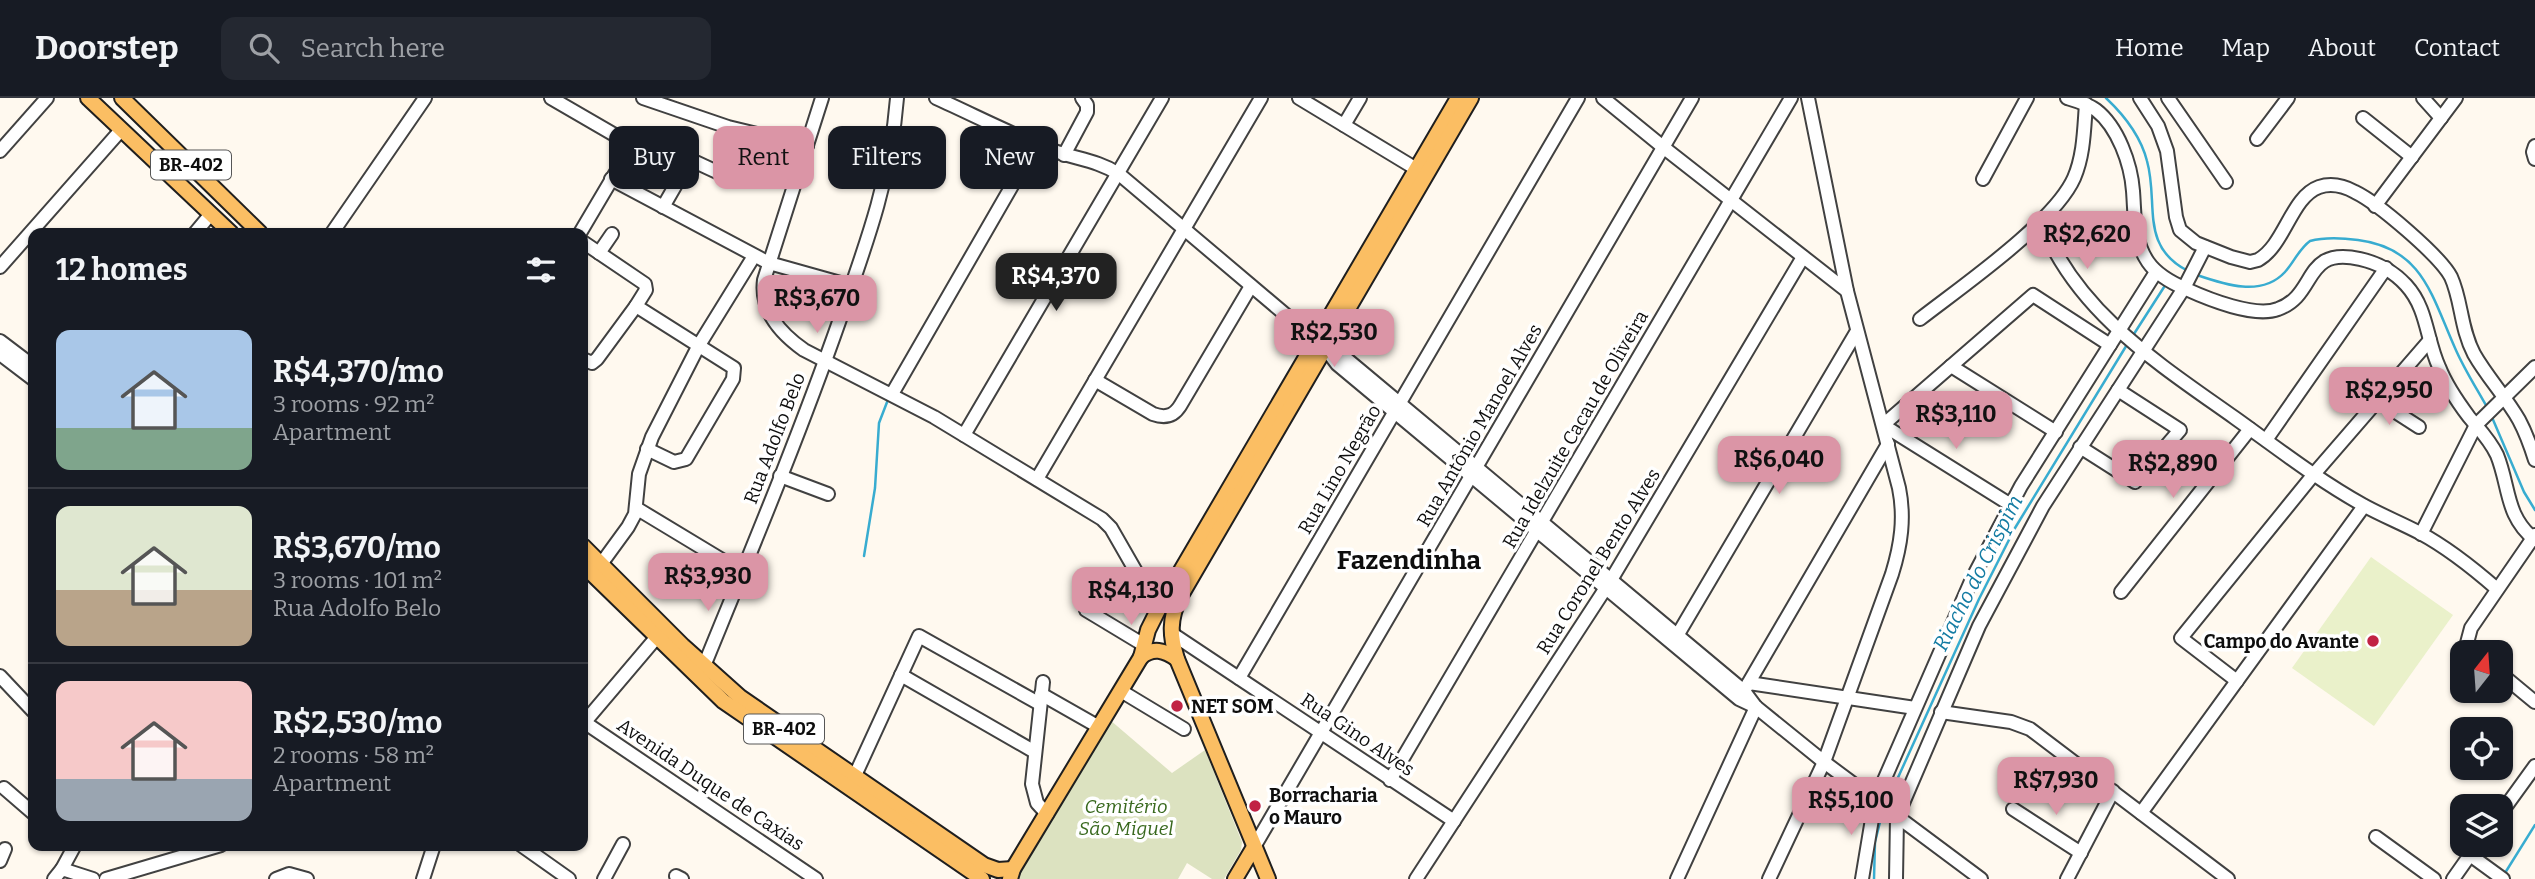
<!DOCTYPE html>
<meta charset="utf-8">
<style>
body{margin:0;font-family:Bitter,serif;background:#242831;color:#f1f3f6;height:100vh;display:flex;flex-direction:column;font-size:26px;white-space:nowrap}
*{box-sizing:border-box;margin:0}
p{font-size:23px;color:#9ea1a6}
.icon{flex:none;width:38px;height:38px;fill:none;stroke:currentColor;stroke-width:2;stroke-linecap:round;stroke-linejoin:round}
.map{position:relative;flex:1;overflow:hidden}
.sheet{position:absolute;left:28px;top:130px;width:560px;height:623px;display:flex;flex-direction:column;background:#171b24;border-radius:14px;box-shadow:0 2px 5px #0004}
.sheet>*{flex:none}
.top-card{position:absolute;left:609px;top:28px;width:665px;height:63px;display:flex;gap:14px}
.needle{width:46px;rotate:17deg}
.tools{position:absolute;left:2450px;top:542px;display:grid;gap:14px}
.tools a{display:grid;place-items:center;width:63px;height:63px;border-radius:14px;background:#171b24;box-shadow:0 2px 5px #0004;font-size:35px}
.price{position:absolute;translate:-50% -60px;padding:0 16px;border-radius:14px;background:#db95a6;color:#111;font-size:23px;line-height:46px;filter:drop-shadow(0 2px 4px #0008)}
.price::after{content:'';position:absolute;left:50%;top:42px;width:21px;height:16px;margin-left:-10px;background:inherit;clip-path:polygon(0 0,100% 0,50% 100%)}
.price.active{background:#222;color:#fff}
ul{padding:0;list-style:none}
li{display:flex;align-items:center;gap:21px;height:175px;padding:0 28px}
li+li{border-top:2px solid #363941}
li span{display:grid;place-items:center;flex:none;width:196px;height:140px;border-radius:14px;color:#555}
li>.icon{margin-inline-start:auto}
span .icon{width:84px;height:84px;fill:#fffc;stroke-width:1}
li b{font-size:30px}
h2{display:flex;justify-content:space-between;align-items:center;height:84px;padding:0 28px;font-size:30px}
.chip{padding:0 24px;border-radius:14px;background:#171b24;box-shadow:0 2px 5px #0004;font-size:24px;line-height:63px}
.chip.active{background:#db95a6;color:#111}
header{display:flex;align-items:center;gap:42px;box-sizing:border-box;height:98px;padding:0 35px;background:#171b24;border-bottom:2px solid #363941}
header strong{font-size:33px}
nav{display:flex;gap:38px;margin-inline-start:auto;font-size:24px}
.search{width:490px;height:63px;background:#242831;display:flex;align-items:center;gap:18px;box-sizing:border-box;padding:0 24px;border-radius:14px;color:#9ea1a6;font-size:26px}
.map>svg:first-child{display:block}
.cemetery{fill:#dce2c0}
.pitch{fill:#eaf1ca}
.lines{fill:none;stroke-linecap:round;stroke-linejoin:round}
.stream{stroke:#38acd0;stroke-width:2.5}
.minor-casing{stroke:#414141;stroke-width:16}
.major-casing{stroke:#1f1f1f;stroke-width:18}
.minor{stroke:#fff;stroke-width:12}
.major{stroke:#fbbe63;stroke-width:14}
.poi-dot{fill:#c12344;stroke:#fff;stroke-width:2.5}
.labels{text-anchor:middle;stroke-width:7;stroke-linejoin:round;paint-order:stroke}
.shield{fill:#fff;stroke:#565656;stroke-width:2}
.shield-label{font-size:18px;font-weight:bold;fill:#0e0e0e}
.street-label{font-size:19px;fill:#0e0e0e;stroke:#fff}
.poi-label{font-size:19px;font-weight:bold;fill:#0e0e0e;stroke:#fff;text-anchor:start}
.park-label{font-size:19px;font-style:italic;fill:#38681d;stroke:#fff}
.water-label{font-size:21px;font-style:italic;fill:#147ca3;stroke:#fff}
.district-label{font-size:26px;font-weight:bold;fill:#0e0e0e;stroke:#fff}
</style>
<header>
<strong>Doorstep</strong>
<div class="search"><svg class="icon" aria-label="search" viewBox="0 0 24 24"><circle cx="10" cy="10" r="6"/><path d="M15 15l6 6"/></svg>Search here</div>
<nav><a>Home</a><a>Map</a><a>About</a><a>Contact</a></nav>
</header>
<div class="map">
<svg width="2535" height="781" viewBox="0 0 2535 781">
<rect width="100%" height="100%" fill="#fff9ef"/>
<polygon class="cemetery" points="1110,622 1172,675 1205,652 1242,744 1241,752 1224,781 1212,781 1187,765 1178,781 1016,781"/>
<polygon class="pitch" points="2371,459 2453,517 2374,628 2292,570"/>
<g class="lines">
<g class="stream">
<path d="M2106 0C2124 17 2141 39 2147 63 2159 105 2139 148 2188 173"/>
<polyline points="988,31 1009,45 1020,58 1019,64"/>
<path d="M2194 176C2223 186 2261 200 2285 174 2294 164 2299 151 2310 143 2325 139 2342 140 2358 142 2423 150 2432 199 2455 250 2464 271 2477 291 2488 311"/>
<polyline points="2132,239 2166,186"/>
<polyline points="2491,317 2524,394 2535,412"/>
<polyline points="864,458 875,390 879,325 889,299"/>
<polyline points="1886,706 1979,501 2015,430 2128,245"/>
<polyline points="2505,775 2535,727"/>
<polyline points="1874,781 1875,744 1883,712"/>
</g>
<defs>
<g id="minor">
<polyline points="551,0 632,47 638,41 648,42 717,74 727,69 746,34"/>
<polyline points="643,0 728,29 807,48"/>
<path d="M822 0 764 182C760 213 780 235 804 252L934 319 1102 421 1111 430 1158 512"/>
<path d="M936 0C974 17 1012 37 1052 52 1075 61 1097 62 1119 76L1325 250 1337 266 1739 601 1756 609"/>
<polyline points="1299,0 1423,75"/>
<polyline points="1603,0 1663,49 1847,193"/>
<path d="M2067 0C2077 3 2088 6 2096 12 2118 29 2131 66 2133 93 2135 118 2133 142 2148 164 2157 177 2172 185 2186 191 2208 201 2255 220 2278 211 2318 197 2302 148 2360 161 2378 165 2393 173 2406 187 2428 211 2426 241 2439 269 2446 287 2457 303 2469 319 2479 331 2490 342 2497 357 2510 389 2505 418 2535 442"/>
<path d="M2140 0 2158 28 2167 53 2176 119 2180 132 2196 145 2231 159 2250 164 2258 162C2285 147 2291 99 2319 89 2331 85 2344 88 2355 94 2378 105 2440 158 2451 179 2462 203 2460 229 2474 256 2487 279 2506 299 2519 322 2526 335 2531 349 2535 362"/>
<polyline points="2168,0 2226,84"/>
<polyline points="2423,0 2441,20"/>
<polyline points="2363,20 2412,59"/>
<polyline points="1344,27 1360,0"/>
<polyline points="2257,41 2288,0"/>
<polyline points="2535,48 2533,54 2535,61"/>
<polyline points="0,53 47,0"/>
<polyline points="1064,57 1087,14 1087,7 1082,0"/>
<polyline points="611,81 769,165 851,188"/>
<polyline points="1983,81 2027,0"/>
<polyline points="2375,108 2456,0"/>
<polyline points="663,109 690,62"/>
<path d="M2041 123C2076 214 2159 266 2235 320 2277 350 2318 382 2363 407 2381 417 2401 425 2420 435 2448 450 2473 470 2497 491"/>
<polyline points="195,135 210,117"/>
<polyline points="332,135 425,0"/>
<polyline points="580,135 632,47"/>
<polyline points="583,144 645,186 646,192 636,208 734,270 733,281 686,361 674,364 647,351"/>
<polyline points="599,155 612,136"/>
<polyline points="0,169 121,32"/>
<path d="M1920 221C1961 189 2054 125 2074 80 2084 57 2084 31 2086 6"/>
<polyline points="0,243 33,268"/>
<polyline points="1327,251 1343,258 1744,593 1756,609 1824,664 1981,781"/>
<polyline points="0,256 33,281"/>
<polyline points="583,261 592,265 597,261 636,208"/>
<polyline points="1951,268 2056,334"/>
<path d="M1095 282 1153 316C1164 320 1173 319 1180 308L1251 188"/>
<polyline points="892,296 1036,46"/>
<polyline points="2377,302 2419,329"/>
<polyline points="964,337 1162,0"/>
<polyline points="2266,342 2386,170"/>
<polyline points="2080,349 2135,384 2180,332 2118,292"/>
<polyline points="780,378 828,396"/>
<polyline points="1037,381 1261,0"/>
<polyline points="2011,407 1883,327 2033,197 2110,247"/>
<polyline points="636,410 742,474"/>
<polyline points="2421,436 2476,327 2535,269"/>
<polyline points="601,466 628,429 635,416 639,376 652,339 699,247 754,158"/>
<polyline points="2121,494 2250,331"/>
<polyline points="1086,512 1144,547"/>
<polyline points="1171,535 1454,723"/>
<polyline points="1674,543 1857,233"/>
<polyline points="2475,555 2467,545 2471,530 2535,437"/>
<path d="M704 568C751 453 799 338 840 221 866 147 891 79 897 0"/>
<polyline points="2501,576 2535,604"/>
<polyline points="901,577 1035,654"/>
<polyline points="0,578 33,613"/>
<polyline points="1239,580 1578,0"/>
<polyline points="2237,583 2181,540 2314,376 2430,242"/>
<polyline points="1043,584 1032,686 1037,705 1047,716"/>
<polyline points="1749,585 1915,610"/>
<polyline points="1121,593 1184,631"/>
<polyline points="1041,596 1099,629"/>
<polyline points="1741,598 1888,346"/>
<polyline points="1941,614 2011,624 2030,631 2228,781"/>
<polyline points="584,624 816,781"/>
<polyline points="583,626 656,540"/>
<polyline points="1390,682 1791,0"/>
<polyline points="852,684 919,538 1040,606"/>
<polyline points="4,690 33,715"/>
<polyline points="2013,711 2081,755"/>
<polyline points="2141,715 2364,408"/>
<polyline points="2501,715 2535,668"/>
<polyline points="2376,739 2434,781"/>
<polyline points="521,747 569,781"/>
<polyline points="1254,749 1692,0"/>
<polyline points="2470,757 2503,781"/>
<polyline points="0,763 5,751"/>
<polyline points="62,771 75,747"/>
<polyline points="676,778 682,781"/>
<polyline points="54,781 62,771 93,781"/>
<polyline points="106,781 221,747"/>
<polyline points="276,781 289,776 307,781"/>
<polyline points="423,781 434,747"/>
<polyline points="604,781 623,746"/>
<polyline points="1416,781 1611,482 1803,159"/>
<polyline points="1677,781 1756,609"/>
<path d="M1769 781 1824 664 1892 476C1901 447 1905 420 1899 390L1847 193 1808 0"/>
<polyline points="1862,781 1875,703 1972,481 2021,388 2156,174"/>
<polyline points="1896,781 1897,719 1979,528 2043,408 2184,190 2205,149"/>
<polyline points="2067,781 2113,693"/>
<polyline points="2453,781 2477,747"/>
</g>
<g id="major">
<polyline points="88,0 231,135"/>
<polyline points="122,0 260,135"/>
<polyline points="583,448 683,548 740,599 984,767 998,772 1013,771"/>
<polyline points="583,467 723,603 982,781"/>
<path d="M1141 559C1153 549 1164 552 1177 561"/>
<polyline points="1010,781 1013,771 1141,559 1148,532 1158,512 1458,0"/>
<polyline points="1235,781 1254,749"/>
<path d="M1268 781 1177 561C1170 538 1169 521 1180 499L1471 0"/>
</g>
</defs>
<use href="#minor" class="minor-casing"/>
<use href="#major" class="major-casing"/>
<use href="#minor" class="minor"/>
<use href="#major" class="major"/>
</g>
<g class="poi-dot">
<circle cx="2373" cy="543" r="7"/>
<circle cx="1177" cy="608" r="7"/>
<circle cx="1255" cy="708" r="7"/>
</g>
<g class="labels">
<g class="shield">
<rect x="151" y="52.5" width="80" height="29" rx="5"/>
<rect x="744" y="616.5" width="80" height="29" rx="5"/>
</g>
<g class="shield-label">
<text x="191" y="73">BR-402</text>
<text x="784" y="637">BR-402</text>
</g>
<g class="street-label">
<text transform="translate(1479 327) rotate(-60)" y="7">Rua Antônio Manoel Alves</text>
<text transform="translate(1575 331) rotate(-60)" y="7">Rua Idelzuite Cacau de Oliveira</text>
<text transform="translate(774 340) rotate(-69)" y="7">Rua Adolfo Belo</text>
<text transform="translate(1339 371) rotate(-60)" y="7">Rua Lino Negrão</text>
<text transform="translate(1598 463) rotate(-58)" y="7">Rua Coronel Bento Alves</text>
<text transform="translate(1358 636) rotate(34)" y="7">Rua Gino Alves</text>
<text transform="translate(711 686) rotate(34)" y="7">Avenida Duque de Caxias</text>
</g>
<g class="poi-label">
<text x="2359" y="550" text-anchor="end">Campo do Avante</text>
<text x="1191" y="615">NET SOM</text>
<text x="1269" y="704">Borracharia<tspan x="1269" dy="22">o Mauro</tspan></text>
</g>
<g class="park-label">
<text x="1126" y="715">Cemitério<tspan x="1126" dy="22">São Miguel</tspan></text>
</g>
<g class="water-label">
<text transform="translate(1978 475) rotate(-63)" y="7">Riacho do Crispim</text>
</g>
<g class="district-label">
<text x="1409" y="471">Fazendinha</text>
</g>
</g>
</svg>
<div class="tools">
<a><svg class="needle" viewBox="-14 -14 28 28"><path d="M0-13l5 13h-10z" fill="#e53935"/><path d="M0 13l5-13h-10z" fill="#9ea1a6"/></svg></a>
<a><svg class="icon" aria-label="locate" viewBox="0 0 24 24"><circle cx="12" cy="12" r="6"/><path d="M12 2v4M12 18v4M2 12h4M18 12h4"/></svg></a>
<a><svg class="icon" aria-label="layers" viewBox="0 0 24 24"><path d="M12 4l9 5-9 5-9-5zM3 14l9 5 9-5"/></svg></a>
</div>
<b class="price" style="left:2087px;top:173px">R$2,620</b>
<b class="price active" style="left:1056px;top:215px">R$4,370</b>
<b class="price" style="left:817px;top:237px">R$3,670</b>
<b class="price" style="left:1334px;top:271px">R$2,530</b>
<b class="price" style="left:2389px;top:329px">R$2,950</b>
<b class="price" style="left:1956px;top:353px">R$3,110</b>
<b class="price" style="left:1779px;top:398px">R$6,040</b>
<b class="price" style="left:2173px;top:402px">R$2,890</b>
<b class="price" style="left:708px;top:515px">R$3,930</b>
<b class="price" style="left:1131px;top:529px">R$4,130</b>
<b class="price" style="left:2056px;top:719px">R$7,930</b>
<b class="price" style="left:1851px;top:739px">R$5,100</b>
<div class="top-card">
<a class="chip">Buy</a>
<a class="chip active">Rent</a>
<a class="chip">Filters</a>
<a class="chip">New</a>
</div>
<section class="sheet">
<h2>12 homes<svg class="icon" aria-label="filters" viewBox="0 0 24 24"><path d="M4 7h16M4 17h16"/><circle cx="9" cy="7" r="2"/><circle cx="15" cy="17" r="2"/></svg></h2>
<ul>
<li><span style="background:linear-gradient(#a9c7e8 70%,#7fa58c 0)"><svg class="icon" aria-label="home" viewBox="0 0 24 24"><path d="M3 11l9-7 9 7M6 9v11h12V9"/></svg></span><div><b>R$4,370/mo</b><p>3 rooms · 92 m²</p><p>Apartment</p></div></li>
<li><span style="background:linear-gradient(#dfe7d0 60%,#b9a48a 0)"><svg class="icon" aria-label="home" viewBox="0 0 24 24"><path d="M3 11l9-7 9 7M6 9v11h12V9"/></svg></span><div><b>R$3,670/mo</b><p>3 rooms · 101 m²</p><p>Rua Adolfo Belo</p></div></li>
<li><span style="background:linear-gradient(#f6c9c9 70%,#9aa5b1 0)"><svg class="icon" aria-label="home" viewBox="0 0 24 24"><path d="M3 11l9-7 9 7M6 9v11h12V9"/></svg></span><div><b>R$2,530/mo</b><p>2 rooms · 58 m²</p><p>Apartment</p></div></li>
</ul>
</section>
</div>
